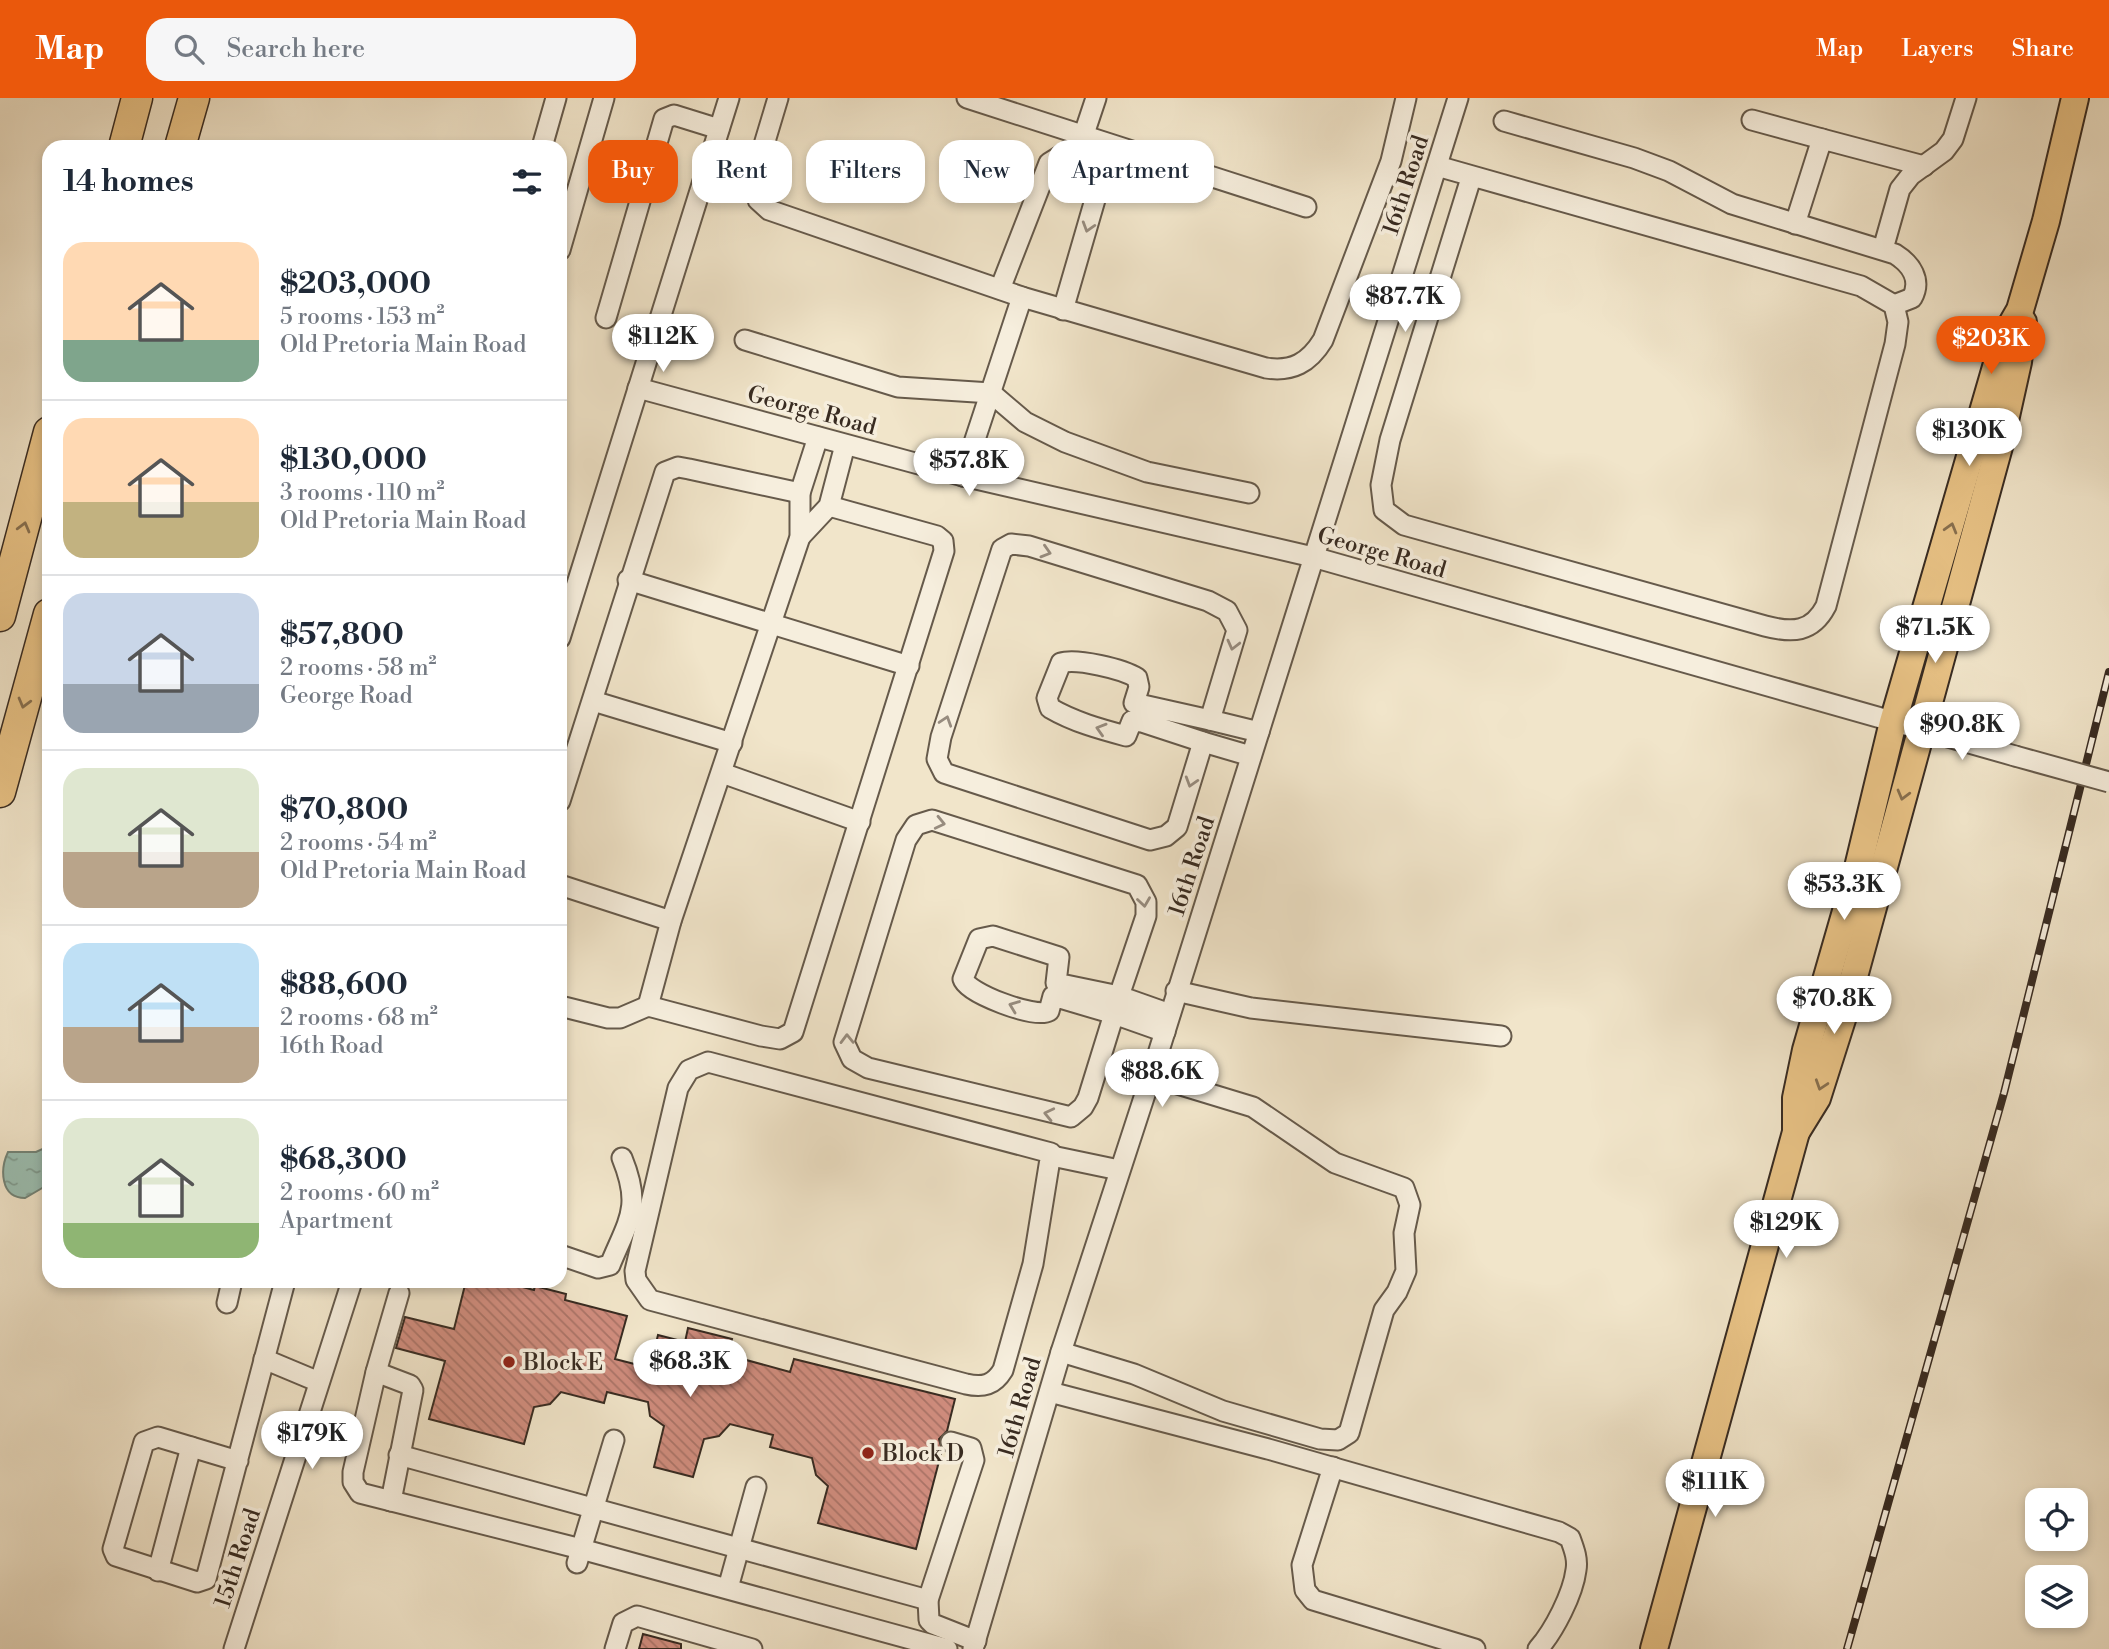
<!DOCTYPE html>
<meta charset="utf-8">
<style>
body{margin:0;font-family:"Libre Bodoni",serif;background:#f6f6f7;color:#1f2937;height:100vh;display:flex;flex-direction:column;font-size:26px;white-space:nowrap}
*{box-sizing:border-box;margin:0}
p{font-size:23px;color:#747a83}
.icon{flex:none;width:38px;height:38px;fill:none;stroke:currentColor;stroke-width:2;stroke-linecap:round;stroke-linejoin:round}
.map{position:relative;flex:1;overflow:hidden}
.sheet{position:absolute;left:42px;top:42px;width:525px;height:1148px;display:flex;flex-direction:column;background:#fff;border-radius:21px;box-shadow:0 4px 10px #0003}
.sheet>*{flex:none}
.guide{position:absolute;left:588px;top:42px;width:665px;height:63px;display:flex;gap:14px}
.fabs{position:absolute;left:2025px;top:1390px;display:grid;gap:14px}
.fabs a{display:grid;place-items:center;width:63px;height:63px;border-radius:14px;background:#fff;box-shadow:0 4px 10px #0003;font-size:35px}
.price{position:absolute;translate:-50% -60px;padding:0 16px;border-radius:24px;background:#fff;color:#222;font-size:23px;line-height:46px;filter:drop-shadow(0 2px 4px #0008)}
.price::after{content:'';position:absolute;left:50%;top:42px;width:21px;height:16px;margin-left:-10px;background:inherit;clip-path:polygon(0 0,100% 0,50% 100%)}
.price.current{background:#ea580c;color:#fff}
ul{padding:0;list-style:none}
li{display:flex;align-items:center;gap:21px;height:175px;padding:0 21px}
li+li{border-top:2px solid #e0e1e3}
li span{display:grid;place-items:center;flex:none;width:196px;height:140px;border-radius:21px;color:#555}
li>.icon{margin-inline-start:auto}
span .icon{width:84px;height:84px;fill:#fffc;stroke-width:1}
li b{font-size:30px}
h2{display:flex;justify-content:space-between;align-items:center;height:84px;padding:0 21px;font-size:30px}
.chip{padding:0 24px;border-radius:21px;background:#fff;box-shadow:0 4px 10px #0003;font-size:24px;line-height:63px}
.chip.current{background:#ea580c;color:#fff}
header{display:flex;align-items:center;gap:42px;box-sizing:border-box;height:98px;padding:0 35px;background:#ea580c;color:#fff}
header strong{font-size:33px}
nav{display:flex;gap:38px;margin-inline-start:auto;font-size:24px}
.search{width:490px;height:63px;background:#f6f6f7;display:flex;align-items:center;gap:18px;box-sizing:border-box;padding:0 24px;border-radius:21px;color:#747a83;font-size:26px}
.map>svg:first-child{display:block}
.water{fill:url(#water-ripples);stroke:#738478;stroke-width:2}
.building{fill:url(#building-back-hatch);stroke:#382b21;stroke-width:2}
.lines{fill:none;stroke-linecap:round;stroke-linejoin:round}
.minor-casing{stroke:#665a4b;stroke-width:23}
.major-casing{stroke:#382b21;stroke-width:30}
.highway-casing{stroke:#382b21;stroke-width:33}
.minor{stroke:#f6eedd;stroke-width:19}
.major{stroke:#e8c285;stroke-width:26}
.highway{stroke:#e8c285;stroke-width:30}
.rail-casing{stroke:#382b21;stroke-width:8}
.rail{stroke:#f6eedd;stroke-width:5;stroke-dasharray:16;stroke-linecap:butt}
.minor-bridge-casing{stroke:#665a4b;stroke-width:23;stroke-linecap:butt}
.minor-bridge{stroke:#f6eedd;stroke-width:19}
.oneway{stroke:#978c7f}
.oneway2{stroke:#876f4e}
.poi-dot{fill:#8f2418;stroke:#f6eedd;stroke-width:2.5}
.labels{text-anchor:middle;stroke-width:7;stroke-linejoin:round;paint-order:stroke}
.street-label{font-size:23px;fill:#382b21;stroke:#f6eedd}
.poi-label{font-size:23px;fill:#382b21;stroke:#f6eedd;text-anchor:start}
</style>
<header>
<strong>Map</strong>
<div class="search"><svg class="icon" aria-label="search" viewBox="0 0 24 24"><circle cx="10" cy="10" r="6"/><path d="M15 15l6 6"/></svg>Search here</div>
<nav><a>Map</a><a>Layers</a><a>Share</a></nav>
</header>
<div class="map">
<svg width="2109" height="1551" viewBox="0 0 2109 1551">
<defs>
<pattern id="water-ripples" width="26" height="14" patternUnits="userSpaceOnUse" patternTransform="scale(1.75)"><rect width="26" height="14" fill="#9bbfb2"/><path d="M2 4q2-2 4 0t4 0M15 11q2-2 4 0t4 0" fill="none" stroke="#7f9b90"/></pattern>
<pattern id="building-back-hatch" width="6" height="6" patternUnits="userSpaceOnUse" patternTransform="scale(1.75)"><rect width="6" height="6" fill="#cf8c7d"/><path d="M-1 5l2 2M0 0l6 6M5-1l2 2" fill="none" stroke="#a97366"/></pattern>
</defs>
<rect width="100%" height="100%" fill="#f1e5ca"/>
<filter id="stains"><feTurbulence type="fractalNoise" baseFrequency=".00286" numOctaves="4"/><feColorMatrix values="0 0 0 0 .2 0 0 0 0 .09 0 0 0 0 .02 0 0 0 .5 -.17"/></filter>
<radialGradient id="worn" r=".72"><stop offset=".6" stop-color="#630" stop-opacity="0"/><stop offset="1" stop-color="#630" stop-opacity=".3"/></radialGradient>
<path class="water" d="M49 1048V1086L25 1100C0 1100 0 1071 8 1054H36Z"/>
<g class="building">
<polygon points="466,1183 499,1183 534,1192 535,1188 566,1196 565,1202 627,1218 615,1261 650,1270 658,1237 685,1244 688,1230 732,1241 728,1257 790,1274 794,1261 955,1301 947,1333 939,1341 942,1352 916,1451 818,1425 828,1388 816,1377 812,1360 770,1349 773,1337 730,1326 719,1338 704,1341 693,1379 654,1369 664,1328 650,1318 648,1304 607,1294 604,1305 561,1294 550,1306 534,1309 524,1346 429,1321 445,1263 396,1250 405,1219 454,1231"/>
<polygon points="643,1536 681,1546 681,1551 639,1551"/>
</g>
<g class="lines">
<defs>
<g id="minor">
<polyline points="778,0 754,80 758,102 769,112 1022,199"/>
<polyline points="967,0 1306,109"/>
<polyline points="1752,22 1822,41"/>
<path d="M1504 23 1634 60 1669 73 1732 106 1895 156C1911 166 1922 182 1912 200L1894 207"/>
<polyline points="542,49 556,0"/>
<path d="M1437 68 1861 188 1894 207 1898 224 1895 246 1826 508C1812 535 1792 535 1765 528L1404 427 1384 412 1381 387 1390 342 1471 80"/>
<polyline points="1795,126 1822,41 1924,68"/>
<polyline points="1883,151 1900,91 1911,77 1944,53 1953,41 1966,0"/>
<polyline points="560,152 604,0"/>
<polyline points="1000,191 1049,65 1081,45 1096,0"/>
<polyline points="1063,212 1101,81 1096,63 1081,45"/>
<polyline points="606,220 664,21 674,17 719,31"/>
<polyline points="745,242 898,289 991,295 1025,324 1065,344 1147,374 1249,395"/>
<polyline points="638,290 963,378 1313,459 2015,658"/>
<path d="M963 378 1022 199 1266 270C1292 274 1309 265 1323 242L1391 63 1406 0"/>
<polyline points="800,439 829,408 845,347"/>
<polyline points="628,482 909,568"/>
<polyline points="560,540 729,0"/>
<polyline points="593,603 732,645"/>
<path d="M1203 644 1142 624 1132 623 1126 638C1100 631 1074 624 1050 610L1047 600 1061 565C1076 560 1123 571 1137 580L1139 589 1134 605 1210 622"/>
<polyline points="1251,658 1203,644 1177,729 1166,738 1150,742 944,675 937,661 941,639 1002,451 1011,446 1029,448 1208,503 1227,513 1237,532 1210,622 1259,634"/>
<polyline points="722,675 860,724"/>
<polyline points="560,703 665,374 678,369 689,371 800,395"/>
<polyline points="560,787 671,823"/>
<polyline points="1176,893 1251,910 1501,938"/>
<polyline points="560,908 608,920 620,920 648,908 761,938 780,941 793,934 944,453 943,443 937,438 829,408"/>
<polyline points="648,908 671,823 800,439 800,395 818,339"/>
<path d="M1114 916 1053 898 1049 913C1035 921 967 895 963 881L979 841 993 838 1059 859 1056 885 1119 898"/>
<polyline points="1165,934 1114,916 1088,1000 1083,1009 1071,1019 868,970 852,961 844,944 906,742 916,727 932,722 1137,787 1146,804 1146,818 1119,898 1170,916"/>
<path d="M708 964 1051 1055 1033 1166 1003 1272C994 1287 983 1290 966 1286L650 1202 636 1182 635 1173 678 990 689 972Z"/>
<polyline points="1052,1058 1119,1072"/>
<path d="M560 1157 598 1170 610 1167C629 1121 642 1109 622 1060"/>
<polyline points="399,1195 376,1274 353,1374 353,1384 360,1395 581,1451 947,1551"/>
<polyline points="227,1205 232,1183"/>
<polyline points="1061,1254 1134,1276 1223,1313 1320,1341 1338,1342 1349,1335 1384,1212 1397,1194 1406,1173 1404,1135 1410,1107 1404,1090 1335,1065 1253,1009 1151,978"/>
<polyline points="264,1261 319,1284"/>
<polyline points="376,1274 410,1287 413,1292 391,1403"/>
<path d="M1050 1294 1268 1351 1559 1434 1570 1440C1574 1451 1578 1461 1576 1472 1573 1496 1554 1533 1538 1551"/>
<polyline points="951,1344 971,1350 974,1362 928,1502 929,1522 933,1526 976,1543"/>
<polyline points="399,1357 928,1502"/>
<polyline points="238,1363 158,1339 144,1344 113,1451 116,1458 197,1484 206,1481 285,1183"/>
<polyline points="1333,1369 1302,1467 1305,1492 1313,1502 1475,1551"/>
<polyline points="577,1465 614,1342"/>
<polyline points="158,1473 191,1349"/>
<polyline points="728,1490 756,1389"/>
<polyline points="234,1551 352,1183"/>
<polyline points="615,1551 623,1525 637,1518 752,1551"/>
<polyline points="973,1551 1061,1254 1151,978 1458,0"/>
</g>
<g id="major">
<polyline points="1796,1034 1817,1000 1844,915 2000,345 2018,264 2023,224"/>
<polyline points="1654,1551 1796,1034 1796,1000 1806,952 1855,782 1893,624 2005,238 2020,212 2046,123 2075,0"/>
</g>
<g id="highway">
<polyline points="124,49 137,0"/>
<polyline points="180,49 194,0"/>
<polyline points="0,518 49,334"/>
<polyline points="0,694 49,516"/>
</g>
</defs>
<use href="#minor" class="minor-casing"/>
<use href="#major" class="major-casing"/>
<use href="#highway" class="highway-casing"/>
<use href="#minor" class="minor"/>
<use href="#major" class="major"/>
<use href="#highway" class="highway"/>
<defs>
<polyline id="rail" points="1847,1551 2004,995 2109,574"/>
</defs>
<use href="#rail" class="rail-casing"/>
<use href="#rail" class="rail"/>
<defs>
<polyline id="minor-bridge" points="2015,658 2109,684"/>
</defs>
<use href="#minor-bridge" class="minor-bridge-casing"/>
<use href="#minor-bridge" class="minor-bridge"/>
</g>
<defs><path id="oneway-chevron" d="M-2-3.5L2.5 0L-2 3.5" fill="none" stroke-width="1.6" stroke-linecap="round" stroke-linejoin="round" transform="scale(1.75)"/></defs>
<g class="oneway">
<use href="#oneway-chevron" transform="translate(1088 129) rotate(107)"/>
<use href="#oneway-chevron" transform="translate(1046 454) rotate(17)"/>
<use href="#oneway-chevron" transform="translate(1233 547) rotate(104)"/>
<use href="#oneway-chevron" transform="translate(946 623) rotate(-72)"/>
<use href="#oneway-chevron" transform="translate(1101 631) rotate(-163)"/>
<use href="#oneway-chevron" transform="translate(1191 684) rotate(107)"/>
<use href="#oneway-chevron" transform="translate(940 725) rotate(13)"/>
<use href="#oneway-chevron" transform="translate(1144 804) rotate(82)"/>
<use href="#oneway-chevron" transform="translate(1014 908) rotate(-159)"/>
<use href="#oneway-chevron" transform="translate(847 941) rotate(-91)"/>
<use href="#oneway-chevron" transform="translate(1049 1016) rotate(-167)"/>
</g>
<g class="oneway2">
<use href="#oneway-chevron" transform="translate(24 429) rotate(-75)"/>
<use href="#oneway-chevron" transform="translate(1951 430) rotate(-74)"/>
<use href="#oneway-chevron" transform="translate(24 605) rotate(105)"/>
<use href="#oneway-chevron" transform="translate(1903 697) rotate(105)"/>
<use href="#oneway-chevron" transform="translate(1821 987) rotate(108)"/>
</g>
<g class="poi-dot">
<circle cx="509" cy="1264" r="7"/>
<circle cx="868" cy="1355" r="7"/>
</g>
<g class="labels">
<g class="street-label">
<text transform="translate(1405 87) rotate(-72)" y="8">16th Road</text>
<text transform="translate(812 312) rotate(15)" y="8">George Road</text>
<text transform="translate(1382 454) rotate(16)" y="8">George Road</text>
<text transform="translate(1191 768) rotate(-72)" y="8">16th Road</text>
<text transform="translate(1019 1309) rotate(-74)" y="8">16th Road</text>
<text transform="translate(237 1460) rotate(-72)" y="8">15th Road</text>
</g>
<g class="poi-label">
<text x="523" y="1272">Block E</text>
<text x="882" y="1363">Block D</text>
</g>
</g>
<rect width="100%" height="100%" filter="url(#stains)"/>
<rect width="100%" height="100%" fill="url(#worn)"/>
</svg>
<div class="fabs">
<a><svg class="icon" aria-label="locate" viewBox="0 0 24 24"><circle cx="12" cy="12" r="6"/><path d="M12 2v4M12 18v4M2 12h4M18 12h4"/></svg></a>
<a><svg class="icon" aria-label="layers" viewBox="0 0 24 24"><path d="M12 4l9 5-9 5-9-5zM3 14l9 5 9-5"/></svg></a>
</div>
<b class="price" style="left:1405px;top:236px">$87.7K</b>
<b class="price" style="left:663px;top:276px">$112K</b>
<b class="price current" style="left:1991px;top:278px">$203K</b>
<b class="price" style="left:1969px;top:370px">$130K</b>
<b class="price" style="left:969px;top:400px">$57.8K</b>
<b class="price" style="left:1935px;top:567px">$71.5K</b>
<b class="price" style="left:1962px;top:664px">$90.8K</b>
<b class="price" style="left:1844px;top:824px">$53.3K</b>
<b class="price" style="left:1834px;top:938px">$70.8K</b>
<b class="price" style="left:1162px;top:1011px">$88.6K</b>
<b class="price" style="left:1786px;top:1162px">$129K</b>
<b class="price" style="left:690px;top:1301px">$68.3K</b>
<b class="price" style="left:312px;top:1373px">$179K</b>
<b class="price" style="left:1715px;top:1421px">$111K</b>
<div class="guide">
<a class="chip current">Buy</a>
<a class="chip">Rent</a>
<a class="chip">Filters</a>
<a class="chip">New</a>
<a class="chip">Apartment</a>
</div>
<section class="sheet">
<h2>14 homes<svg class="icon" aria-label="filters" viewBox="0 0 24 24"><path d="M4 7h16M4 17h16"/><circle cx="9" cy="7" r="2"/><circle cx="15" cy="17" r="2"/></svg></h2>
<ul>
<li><span style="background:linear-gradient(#ffd9b3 70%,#7fa58c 0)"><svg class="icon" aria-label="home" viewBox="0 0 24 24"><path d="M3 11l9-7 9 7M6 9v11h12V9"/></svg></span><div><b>$203,000</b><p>5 rooms · 153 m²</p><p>Old Pretoria Main Road</p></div></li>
<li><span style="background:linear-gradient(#ffd9b3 60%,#c2b280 0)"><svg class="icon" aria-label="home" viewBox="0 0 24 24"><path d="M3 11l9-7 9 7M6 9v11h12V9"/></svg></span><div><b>$130,000</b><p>3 rooms · 110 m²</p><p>Old Pretoria Main Road</p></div></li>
<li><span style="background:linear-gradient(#c9d6e8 65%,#9aa5b1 0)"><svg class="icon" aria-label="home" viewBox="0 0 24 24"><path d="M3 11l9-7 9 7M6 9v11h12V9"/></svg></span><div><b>$57,800</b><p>2 rooms · 58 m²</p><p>George Road</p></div></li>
<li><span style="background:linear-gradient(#dfe7d0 60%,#b9a48a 0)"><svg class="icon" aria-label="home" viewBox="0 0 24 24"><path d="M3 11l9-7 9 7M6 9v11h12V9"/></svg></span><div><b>$70,800</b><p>2 rooms · 54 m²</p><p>Old Pretoria Main Road</p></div></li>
<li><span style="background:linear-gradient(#bfe0f5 60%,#b9a48a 0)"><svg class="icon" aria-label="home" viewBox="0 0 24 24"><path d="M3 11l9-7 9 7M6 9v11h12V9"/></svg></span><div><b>$88,600</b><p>2 rooms · 68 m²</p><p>16th Road</p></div></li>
<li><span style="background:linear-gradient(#dfe7d0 75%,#8fb573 0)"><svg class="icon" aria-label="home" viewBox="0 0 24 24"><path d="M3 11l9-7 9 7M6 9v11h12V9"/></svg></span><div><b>$68,300</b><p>2 rooms · 60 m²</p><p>Apartment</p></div></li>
</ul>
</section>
</div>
